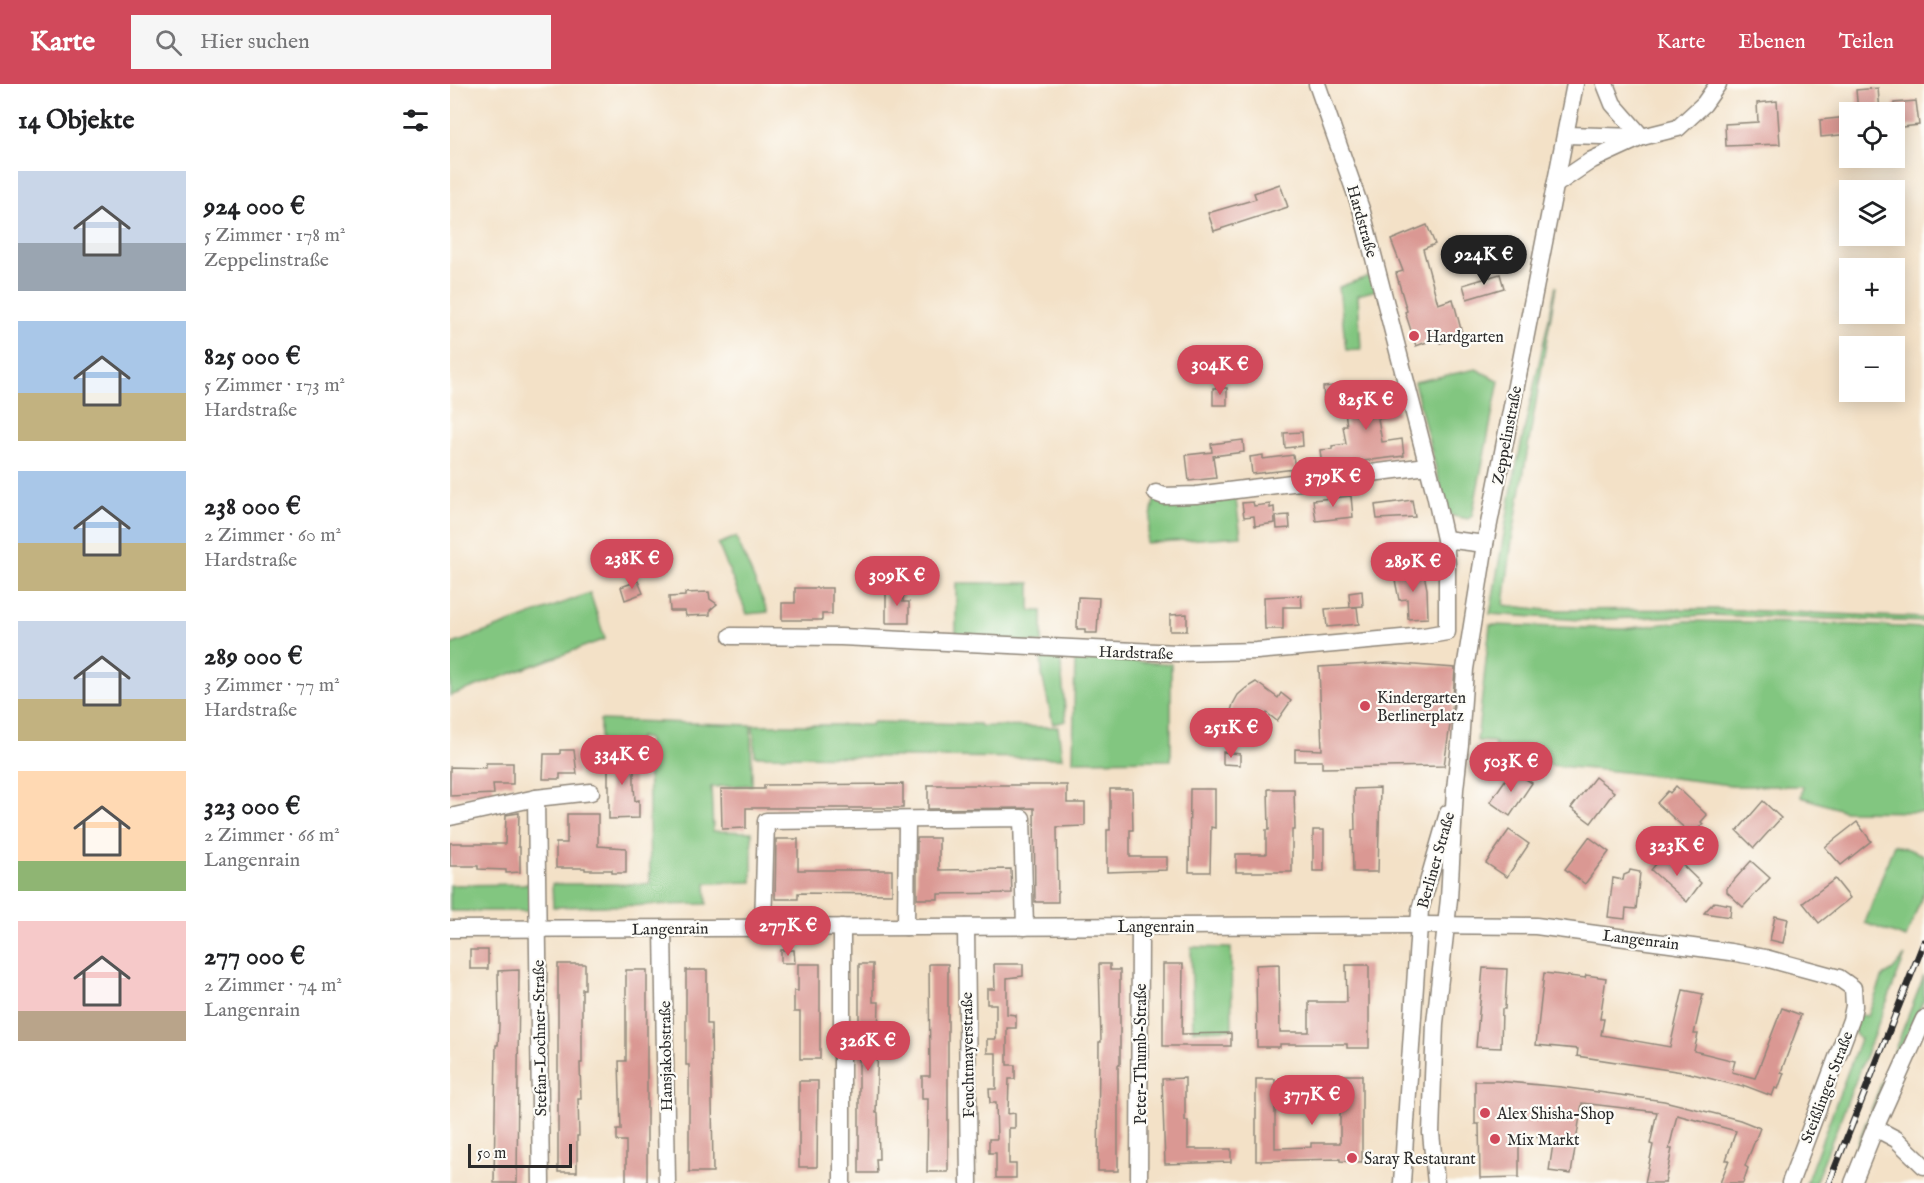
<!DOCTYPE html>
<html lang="de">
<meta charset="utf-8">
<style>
body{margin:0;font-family:"IM FELL English",serif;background:#f6f6f6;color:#202124;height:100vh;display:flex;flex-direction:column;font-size:22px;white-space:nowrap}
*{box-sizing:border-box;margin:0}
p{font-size:20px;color:#757577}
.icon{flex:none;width:33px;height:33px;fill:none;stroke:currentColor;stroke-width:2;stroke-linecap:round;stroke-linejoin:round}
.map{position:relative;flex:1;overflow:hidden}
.details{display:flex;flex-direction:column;background:#fff;width:450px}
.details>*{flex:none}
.controls{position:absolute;left:1389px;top:18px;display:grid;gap:12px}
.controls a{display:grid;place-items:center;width:66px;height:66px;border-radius:0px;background:#fff;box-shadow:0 3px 15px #0003;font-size:30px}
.scale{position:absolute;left:18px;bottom:15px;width:104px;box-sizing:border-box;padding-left:6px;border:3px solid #2b2b2b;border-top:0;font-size:16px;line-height:21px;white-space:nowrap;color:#2b2b2b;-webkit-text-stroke:4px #fdfcf7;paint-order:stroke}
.price{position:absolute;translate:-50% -51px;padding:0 14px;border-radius:21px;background:#d1495b;color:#fff;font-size:20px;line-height:39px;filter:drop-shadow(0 2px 3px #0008)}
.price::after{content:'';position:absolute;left:50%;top:36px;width:18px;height:14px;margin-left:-9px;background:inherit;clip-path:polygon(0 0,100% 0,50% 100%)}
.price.selected{background:#222;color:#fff}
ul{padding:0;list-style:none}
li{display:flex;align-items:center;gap:18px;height:150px;padding:0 18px}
li span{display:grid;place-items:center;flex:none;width:168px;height:120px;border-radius:0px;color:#555}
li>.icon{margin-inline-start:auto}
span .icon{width:72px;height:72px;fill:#fffc;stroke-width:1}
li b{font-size:26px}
h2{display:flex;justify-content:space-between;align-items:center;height:72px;padding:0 18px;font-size:26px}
header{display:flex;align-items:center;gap:36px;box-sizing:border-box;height:84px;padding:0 30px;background:#d1495b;color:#fff}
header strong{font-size:28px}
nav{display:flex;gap:33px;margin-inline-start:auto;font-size:21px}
.search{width:420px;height:54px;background:#f6f6f6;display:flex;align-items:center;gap:15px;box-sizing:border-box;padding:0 21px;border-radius:0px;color:#757577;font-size:22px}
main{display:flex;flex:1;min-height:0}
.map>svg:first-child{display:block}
.green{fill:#82c680;stroke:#567856;stroke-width:1.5}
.building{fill:#da9893}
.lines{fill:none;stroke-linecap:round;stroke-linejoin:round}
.minor-casing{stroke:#8f8679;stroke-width:19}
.minor{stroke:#fff;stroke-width:16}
.rail-casing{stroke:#2b2b2b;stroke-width:7}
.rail{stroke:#fdfcf7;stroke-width:4.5;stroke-dasharray:14;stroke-linecap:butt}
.poi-dot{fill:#d1495b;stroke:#fdfcf7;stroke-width:2}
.labels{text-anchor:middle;stroke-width:4.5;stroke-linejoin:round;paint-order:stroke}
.street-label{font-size:16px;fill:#2b2b2b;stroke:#fdfcf7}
.poi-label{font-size:16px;fill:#2b2b2b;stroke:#fdfcf7;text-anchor:start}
</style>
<header>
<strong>Karte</strong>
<div class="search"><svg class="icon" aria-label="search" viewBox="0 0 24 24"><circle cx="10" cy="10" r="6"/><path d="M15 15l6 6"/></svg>Hier suchen</div>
<nav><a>Karte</a><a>Ebenen</a><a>Teilen</a></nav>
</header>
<main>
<section class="details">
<h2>14 Objekte<svg class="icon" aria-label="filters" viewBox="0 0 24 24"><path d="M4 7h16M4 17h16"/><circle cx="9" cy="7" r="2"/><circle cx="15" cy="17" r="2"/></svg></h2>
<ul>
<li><span style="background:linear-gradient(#c9d6e8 60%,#9aa5b1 0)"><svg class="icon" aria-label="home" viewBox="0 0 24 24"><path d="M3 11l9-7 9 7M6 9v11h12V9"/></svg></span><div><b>924 000 €</b><p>5 Zimmer · 178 m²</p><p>Zeppelinstraße</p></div></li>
<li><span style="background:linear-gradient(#a9c7e8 60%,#c2b280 0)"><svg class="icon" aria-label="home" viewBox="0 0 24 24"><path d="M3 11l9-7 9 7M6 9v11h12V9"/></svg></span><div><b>825 000 €</b><p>5 Zimmer · 173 m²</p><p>Hardstraße</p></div></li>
<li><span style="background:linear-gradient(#a9c7e8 60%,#c2b280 0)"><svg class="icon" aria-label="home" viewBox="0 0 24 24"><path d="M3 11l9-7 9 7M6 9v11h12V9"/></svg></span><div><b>238 000 €</b><p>2 Zimmer · 60 m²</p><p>Hardstraße</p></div></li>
<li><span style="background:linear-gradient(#c9d6e8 65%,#c2b280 0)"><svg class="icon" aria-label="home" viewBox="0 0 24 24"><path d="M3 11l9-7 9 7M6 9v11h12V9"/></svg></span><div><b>289 000 €</b><p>3 Zimmer · 77 m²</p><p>Hardstraße</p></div></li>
<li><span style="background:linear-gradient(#ffd9b3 75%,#8fb573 0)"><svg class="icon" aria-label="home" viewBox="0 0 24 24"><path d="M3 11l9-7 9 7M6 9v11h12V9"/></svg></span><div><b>323 000 €</b><p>2 Zimmer · 66 m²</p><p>Langenrain</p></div></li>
<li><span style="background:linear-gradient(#f6c9c9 75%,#b9a48a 0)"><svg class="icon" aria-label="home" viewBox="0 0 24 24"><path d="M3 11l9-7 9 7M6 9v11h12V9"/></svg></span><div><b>277 000 €</b><p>2 Zimmer · 74 m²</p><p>Langenrain</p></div></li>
</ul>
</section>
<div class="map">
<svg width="1474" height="1099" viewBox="0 0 1474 1099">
<rect width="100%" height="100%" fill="#fdfcf7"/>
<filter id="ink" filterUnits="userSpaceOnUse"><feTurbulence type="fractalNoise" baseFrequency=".0167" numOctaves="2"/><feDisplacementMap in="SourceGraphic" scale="12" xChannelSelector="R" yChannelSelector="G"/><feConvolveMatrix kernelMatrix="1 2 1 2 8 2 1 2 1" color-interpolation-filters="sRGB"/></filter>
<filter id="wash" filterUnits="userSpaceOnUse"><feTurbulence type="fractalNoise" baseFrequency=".008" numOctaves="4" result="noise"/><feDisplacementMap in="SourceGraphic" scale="24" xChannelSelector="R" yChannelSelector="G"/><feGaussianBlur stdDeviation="1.35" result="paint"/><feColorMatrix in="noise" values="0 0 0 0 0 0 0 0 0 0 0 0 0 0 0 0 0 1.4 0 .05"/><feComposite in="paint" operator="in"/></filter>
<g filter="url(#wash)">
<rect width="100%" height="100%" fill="#f3e1c7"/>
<g class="green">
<polygon points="922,191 926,206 908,211 911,265 896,266 889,203"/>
<polygon points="1106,202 1062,456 1054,521 1096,526 1270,525 1474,534 1474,538 1260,531 1131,536 1040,530 1063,397"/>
<polygon points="1026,285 1049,297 1022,432 1018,435 1003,432 997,428 964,298"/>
<polygon points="785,409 791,452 696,459 704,417"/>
<polygon points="286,453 318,528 297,530 268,460"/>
<polygon points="506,499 580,499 580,527 592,527 592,559 506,555"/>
<polygon points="140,509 155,555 0,612 0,561"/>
<polygon points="1237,537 1352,539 1474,544 1474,728 1395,727 1351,713 1353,702 1289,702 1174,688 1044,676 1045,658 1027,657 1040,541 1173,545"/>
<polygon points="591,569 610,570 616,637 603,640 592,591"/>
<polygon points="625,573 721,580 721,676 623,677"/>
<polygon points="150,636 301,641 302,701 261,703 263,747 302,748 302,798 256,799 257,820 103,823 102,800 200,800 198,655 189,653 188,661 184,665 150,663"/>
<polygon points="422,638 530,640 531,642 608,643 612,674 305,672 303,641 421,641"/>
<polygon points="1444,760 1474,771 1474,807 1456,854 1415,839"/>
<polygon points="80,800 81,827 0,827 0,801"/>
<polygon points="741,863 781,864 782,945 743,946"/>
<polygon points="1455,872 1365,1099 1356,1099 1410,955 1403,947 1409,931 1418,932 1433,892 1442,887"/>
<polygon points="1474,892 1474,916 1463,937 1432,1003 1394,1099 1392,1099"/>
</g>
<g id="blocks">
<g class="building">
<polygon points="1428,4 1430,28 1408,28 1406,6"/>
<polygon points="1327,17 1330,60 1276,62 1275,40 1308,38 1307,19"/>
<polygon points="1466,17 1469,41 1444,44 1444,19"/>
<polygon points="1398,33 1400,50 1371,53 1370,36"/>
<polygon points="830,100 838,123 764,147 758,129 806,115 804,109"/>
<polygon points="977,141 985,160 973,165 988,220 1003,215 1013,253 990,259 988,254 966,262 955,228 957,227 946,189 953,187 941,156"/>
<polygon points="1050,190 1054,204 1017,215 1013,201"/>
<polygon points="942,301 948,331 928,335 932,358 952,355 954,372 872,382 870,366 882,365 882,362 896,360 893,342 897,342 894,320 923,316 921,305"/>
<polygon points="884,302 885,313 874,314 873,303"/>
<rect x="763" y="304" width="14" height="17"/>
<polygon points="852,348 853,362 835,364 834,349"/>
<polygon points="793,356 794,368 763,372 766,394 739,397 736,371 762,368 761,360"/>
<polygon points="813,371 813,375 843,371 845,385 802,390 800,373"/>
<polygon points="901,412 903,433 866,437 863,416"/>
<polygon points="962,416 965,433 927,435 925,421"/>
<polygon points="803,418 804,422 820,420 820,424 824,423 825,439 805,442 804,432 794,433 792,419"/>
<polygon points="839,431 840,444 827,445 826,432"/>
<polygon points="973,485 977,505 978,534 958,535 957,515 949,516 944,491"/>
<polygon points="188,497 193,509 175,516 171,503"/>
<polygon points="345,504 382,504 382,530 372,530 372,536 332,536 332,519 345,519"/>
<polygon points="439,504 453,504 453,518 459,518 459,539 436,539 436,507 439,507"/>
<polygon points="912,507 913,522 900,523 899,509"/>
<polygon points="259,508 260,515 267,520 260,526 260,531 236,532 235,527 220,527 219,513 235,512 235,509"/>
<polygon points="851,511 852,523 833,523 833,545 815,545 814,513"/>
<polygon points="628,513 649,514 647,549 635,549 635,545 627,545"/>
<polygon points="907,523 909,540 877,543 875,525"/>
<polygon points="737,530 737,547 720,547 720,531"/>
<polygon points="937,579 1005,584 1002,627 994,682 872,684 872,677 845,677 845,665 872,666 869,583"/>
<polygon points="806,598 828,614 831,609 841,617 827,637 817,629 803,650 798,650 780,636 780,630 783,620 788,611 796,604"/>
<polygon points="110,666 124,666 127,690 110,690 110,695 93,695 94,670 110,670"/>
<polygon points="156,668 184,668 184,701 185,717 189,716 189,734 159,735 159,701 158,701 158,686 156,686"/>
<polygon points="773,668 790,670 790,681 773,680"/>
<polygon points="36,679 63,679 63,700 43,700 44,710 0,712 0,683 36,684"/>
<polygon points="1062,686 1082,699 1060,732 1040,718"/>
<polygon points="1145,693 1164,708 1141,739 1121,724"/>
<polygon points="453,700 453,724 296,724 296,744 272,745 271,705 314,705 314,701"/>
<polygon points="478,701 617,701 617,719 635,719 635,742 607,743 608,818 585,818 584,724 478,725"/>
<polygon points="1226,702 1257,731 1251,738 1253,740 1242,751 1207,719 1218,707 1220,709"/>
<polygon points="930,704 928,788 903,788 902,746 905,746 904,705"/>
<polygon points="660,705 682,705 683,746 680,746 680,773 717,773 717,786 657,788 657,746 660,746"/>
<polygon points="740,705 765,705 765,744 761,743 760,788 739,788"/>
<polygon points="818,705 844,705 845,746 842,746 842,788 786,788 786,770 816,770 816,746 819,746"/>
<polygon points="1313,717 1331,734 1304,764 1287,747"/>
<polygon points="69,729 68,763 70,763 70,788 56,789 56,786 28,785 28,782 0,782 0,759 12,759 12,760 55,760 56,731"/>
<polygon points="117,730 148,730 148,762 176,764 176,789 162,789 162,786 135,786 135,784 106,784 106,759 117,759"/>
<polygon points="1407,738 1421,757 1391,781 1375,763"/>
<rect x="863" y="746" width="11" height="41"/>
<polygon points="1059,746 1079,760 1057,793 1036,779"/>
<polygon points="1139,753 1159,768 1135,800 1115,785"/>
<polygon points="467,754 489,754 489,786 561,785 562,809 488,810 488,815 467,815"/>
<polygon points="326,755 348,755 348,786 442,786 442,810 348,809 348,815 325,815"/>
<polygon points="1220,769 1251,799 1237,818 1201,786 1211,774 1213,776"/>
<polygon points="1301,777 1320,794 1293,823 1277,808 1277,804"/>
<polygon points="1180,786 1190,788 1186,825 1176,824 1175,835 1158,833 1163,794 1173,796 1174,791 1179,789"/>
<polygon points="1385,795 1400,814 1369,839 1353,819"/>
<polygon points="1264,818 1281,821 1280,833 1254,829"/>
<polygon points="1325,832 1338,835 1333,859 1320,856"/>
<rect x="20" y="866" width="18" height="19"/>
<polygon points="331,866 344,866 345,879 331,879"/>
<polygon points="108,880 135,880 135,905 132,905 132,979 130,979 131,1015 128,1015 129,1052 127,1052 127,1088 108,1088"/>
<polygon points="348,880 370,880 370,975 350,975 350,928 344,928 344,907 348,907"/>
<polygon points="409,880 423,880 423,918 429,918 426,1029 428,1029 429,1075 426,1075 427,1089 409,1089"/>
<polygon points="479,880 498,880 498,1088 477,1088 478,1015 472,1015 472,992 480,992"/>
<polygon points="544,880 573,880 573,892 557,894 557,930 566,931 566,944 557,944 557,981 565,981 565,995 559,995 558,1030 565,1029 565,1044 559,1044 559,1080 566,1080 566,1094 546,1094 546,1069 539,1069 539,1055 547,1055 546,1019 540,1019 539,1005 546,1005 546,969 537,969 537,955 546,955 546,920 537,920 537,905 545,905"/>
<polygon points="649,880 660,880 660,886 670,886 670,981 668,981 668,1087 648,1087 649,958 651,958"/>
<polygon points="713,880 733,880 732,950 781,949 781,962 713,962"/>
<polygon points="829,880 830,948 859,948 859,918 897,918 896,881 919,881 919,964 897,964 897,960 830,960 830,963 807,963 806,881"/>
<polygon points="1033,884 1057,885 1055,925 1052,925 1051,964 1026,963"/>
<polygon points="69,886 67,1099 44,1099 46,961 48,961 49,940 48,887"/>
<polygon points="176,886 197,886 197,1099 176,1099 176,1057 167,1057 167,1046 171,1046 169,977 176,977"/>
<polygon points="236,886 257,886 257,940 261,940 263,1088 239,1088 239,981 236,981"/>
<polygon points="1094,889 1135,894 1136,891 1156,894 1150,935 1154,935 1151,951 1220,963 1233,906 1253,910 1244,950 1248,950 1244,967 1285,977 1282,988 1305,994 1332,924 1351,931 1348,939 1349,939 1331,988 1334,989 1328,1005 1325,1004 1322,1012 1293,1001 1293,1003 1239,989 1127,972 1128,965 1086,961"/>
<polygon points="890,991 912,991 912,1078 890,1077 890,1075 806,1077 806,995 825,995 825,1064 861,1063 861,1059 890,1059"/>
<polygon points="735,994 735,1037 738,1037 738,1065 781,1065 781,1078 715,1080 712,995"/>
<polygon points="349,997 368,997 367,1083 349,1083"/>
<polygon points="1025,997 1047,997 1111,1003 1214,1017 1290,1036 1310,1044 1295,1082 1298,1084 1293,1099 1270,1099 1279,1076 1276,1076 1286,1047 1227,1031 1219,1065 1222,1065 1215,1099 1195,1099 1203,1061 1200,1060 1207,1028 1132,1019 1121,1090 1099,1087 1104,1053 1069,1052 1069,1093 1030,1094 1029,1040 1025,1040"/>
</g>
</g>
</g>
<g filter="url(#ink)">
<use href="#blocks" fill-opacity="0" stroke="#8f8679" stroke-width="1.5"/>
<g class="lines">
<defs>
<g id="minor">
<polyline points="1155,0 1163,20 1192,53"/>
<polyline points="1116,51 1188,53"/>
<polyline points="1105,101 1142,76 1192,53 1228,44 1254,20 1268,0"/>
<polyline points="706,409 714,412 746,411 977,382"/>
<polyline points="995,455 1035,460"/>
<polyline points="281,552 391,553 727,569 807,567 974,552 997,548 997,481 995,455 985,410 912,128 867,0"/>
<polyline points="86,714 91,1099"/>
<polyline points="0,733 86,714 141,708"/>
<polyline points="313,843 316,737 572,734 575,843"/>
<polyline points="456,843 457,736"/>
<polyline points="516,843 519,1099"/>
<polyline points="213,844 217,1099"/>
<polyline points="0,845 968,841 1086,842 1280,868 1315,874 1389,894 1403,904 1404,922 1401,936 1340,1099"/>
<polyline points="1425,1044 1446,1055 1474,1082"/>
<polyline points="392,1099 392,843"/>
<polyline points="689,1099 690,842"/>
<polyline points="952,1099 970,826 998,729"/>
<polyline points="986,1099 981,1049 985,939 999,815 1005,705 1010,660 1015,585 1035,460 1125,0"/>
<polyline points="1403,1099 1425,1044 1474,935"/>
</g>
</defs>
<use href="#minor" class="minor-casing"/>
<use href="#minor" class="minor"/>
<defs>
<polyline id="rail" points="1379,1099 1474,858"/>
</defs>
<use href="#rail" class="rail-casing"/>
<use href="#rail" class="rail"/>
</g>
</g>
<g class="poi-dot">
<circle cx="964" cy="252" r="6"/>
<circle cx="915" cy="622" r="6"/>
<circle cx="1035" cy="1029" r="6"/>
<circle cx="1045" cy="1055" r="6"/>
<circle cx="902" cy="1074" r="6"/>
</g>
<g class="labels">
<g class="street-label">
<text transform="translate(913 137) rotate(74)" y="6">Hardstraße</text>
<text transform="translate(1056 351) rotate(-79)" y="6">Zeppelinstraße</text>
<text transform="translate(686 568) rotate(2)" y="6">Hardstraße</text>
<text transform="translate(985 776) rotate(-74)" y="6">Berliner Straße</text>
<text x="706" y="848">Langenrain</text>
<text transform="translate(220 844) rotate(-1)" y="6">Langenrain</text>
<text transform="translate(1191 855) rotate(7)" y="6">Langenrain</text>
<text transform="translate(89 954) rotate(-91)" y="6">Stefan-Lochner-Straße</text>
<text transform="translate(690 970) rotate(-90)" y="6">Peter-Thumb-Straße</text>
<text transform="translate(517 971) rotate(-91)" y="6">Feuchtmayerstraße</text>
<text transform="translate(215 972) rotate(-91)" y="6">Hansjakobstraße</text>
<text transform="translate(1376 1003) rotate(-69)" y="6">Steißlinger Straße</text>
</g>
<g class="poi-label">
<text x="976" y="258">Hardgarten</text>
<text x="927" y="619">Kindergarten<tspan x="927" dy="18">Berlinerplatz</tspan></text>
<text x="1047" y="1035">Alex Shisha-Shop</text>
<text x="1057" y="1061">Mix Markt</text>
<text x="914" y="1080">Saray Restaurant</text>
</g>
</g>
</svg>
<div class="controls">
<a><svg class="icon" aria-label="locate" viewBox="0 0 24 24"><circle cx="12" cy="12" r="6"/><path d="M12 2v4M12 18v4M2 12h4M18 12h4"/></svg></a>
<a><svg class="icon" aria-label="layers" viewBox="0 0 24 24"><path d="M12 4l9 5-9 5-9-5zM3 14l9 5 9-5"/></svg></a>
<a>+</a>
<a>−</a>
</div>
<div class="scale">50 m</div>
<b class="price selected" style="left:1034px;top:202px">924K €</b>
<b class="price" style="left:770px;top:312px">304K €</b>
<b class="price" style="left:916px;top:347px">825K €</b>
<b class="price" style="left:883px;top:424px">379K €</b>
<b class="price" style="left:182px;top:506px">238K €</b>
<b class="price" style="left:963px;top:509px">289K €</b>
<b class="price" style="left:447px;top:523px">309K €</b>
<b class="price" style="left:781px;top:675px">251K €</b>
<b class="price" style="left:172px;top:702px">334K €</b>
<b class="price" style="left:1061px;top:709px">503K €</b>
<b class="price" style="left:1227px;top:793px">323K €</b>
<b class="price" style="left:338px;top:873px">277K €</b>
<b class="price" style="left:418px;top:988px">326K €</b>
<b class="price" style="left:862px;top:1042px">377K €</b>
</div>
</main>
